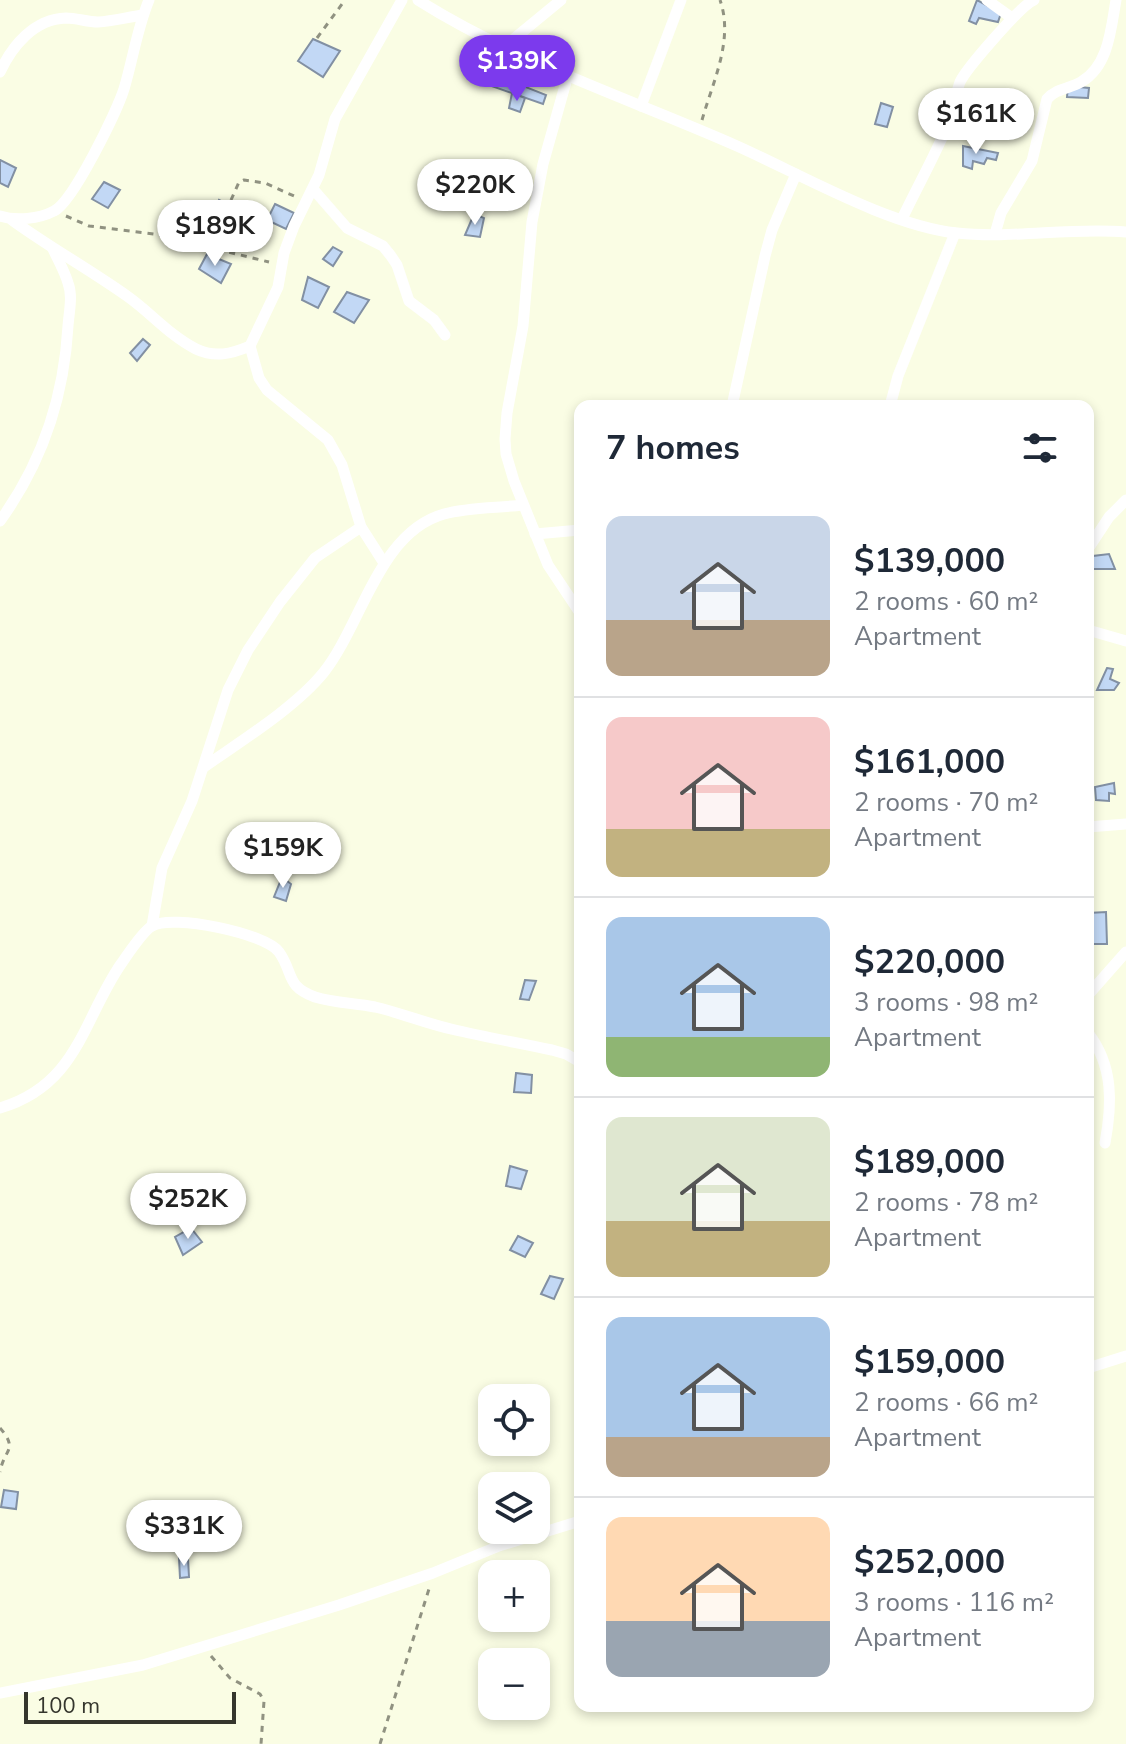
<!DOCTYPE html>
<meta charset="utf-8">
<style>
body{margin:0;font-family:"Nunito Sans",sans-serif;background:#f2f2f3;color:#1f2937;height:100vh;display:flex;flex-direction:column;font-size:30px;white-space:nowrap}
*{box-sizing:border-box;margin:0}
p{font-size:26px;color:#747a83}
.icon{flex:none;width:44px;height:44px;fill:none;stroke:currentColor;stroke-width:2;stroke-linecap:round;stroke-linejoin:round}
.map{position:relative;flex:1;overflow:hidden}
.side{position:absolute;left:574px;top:400px;width:520px;height:1312px;display:flex;flex-direction:column;background:#fff;border-radius:16px;box-shadow:0 4px 12px #0003}
.side>*{flex:none}
.buttons{position:absolute;left:478px;top:1384px;display:grid;gap:16px}
.buttons a{display:grid;place-items:center;width:72px;height:72px;border-radius:16px;background:#fff;box-shadow:0 4px 12px #0003;font-size:40px}
.scale{position:absolute;left:24px;bottom:20px;width:212px;box-sizing:border-box;padding-left:8px;border:4px solid #35362d;border-top:0;font-size:22px;line-height:28px;white-space:nowrap;color:#35362d;-webkit-text-stroke:6px #fafde4;paint-order:stroke}
.price{position:absolute;translate:-50% -68px;padding:0 18px;border-radius:28px;background:#fff;color:#222;font-size:26px;line-height:52px;filter:drop-shadow(0 2px 4px #0008)}
.price::after{content:'';position:absolute;left:50%;top:48px;width:24px;height:18px;margin-left:-12px;background:inherit;clip-path:polygon(0 0,100% 0,50% 100%)}
.price.on{background:#7c3aed;color:#fff}
ul{padding:0;list-style:none}
li{display:flex;align-items:center;gap:24px;height:200px;padding:0 32px}
li+li{border-top:2px solid #e0e1e3}
li span{display:grid;place-items:center;flex:none;width:224px;height:160px;border-radius:16px;color:#555}
li>.icon{margin-inline-start:auto}
span .icon{width:96px;height:96px;fill:#fffc;stroke-width:1}
li b{font-size:34px}
h2{display:flex;justify-content:space-between;align-items:center;height:96px;padding:0 32px;font-size:34px}
.map>svg:first-child{display:block}
.building{fill:#c2d8f5;stroke:#8290a3;stroke-width:2}
.lines{fill:none;stroke-linecap:round;stroke-linejoin:round}
.path{stroke:#909281;stroke-width:3;stroke-dasharray:6 6;stroke-linecap:butt}
.minor{stroke:#fff;stroke-width:11}
</style>
<div class="map">
<svg width="1126" height="1744" viewBox="0 0 1126 1744">
<rect width="100%" height="100%" fill="#fafde4"/>
<g class="building">
<polygon points="977,0 1001,13 998,22 979,18 976,24 969,21"/>
<polygon points="313,39 340,51 323,77 298,61"/>
<polygon points="485,71 546,95 543,104 480,82"/>
<polygon points="1068,86 1089,88 1088,98 1067,97"/>
<polygon points="512,93 525,98 520,112 509,108"/>
<polygon points="881,103 893,107 887,127 875,124"/>
<polygon points="963,146 998,153 996,160 987,158 984,164 973,161 972,169 963,166"/>
<polygon points="0,160 16,168 8,187 0,183"/>
<polygon points="104,182 120,190 108,208 92,199"/>
<polygon points="219,200 230,206 221,221 212,216"/>
<polygon points="275,204 294,213 286,229 267,220"/>
<polygon points="474,214 484,218 480,237 465,235"/>
<polygon points="227,231 245,242 240,251 220,240"/>
<polygon points="333,247 342,252 333,266 323,259"/>
<polygon points="207,254 231,264 221,283 199,269"/>
<polygon points="308,277 329,287 318,308 302,300"/>
<polygon points="347,292 369,300 354,323 334,312"/>
<polygon points="143,339 150,345 137,361 130,353"/>
<polygon points="1109,554 1115,569 1092,569 1093,556"/>
<polygon points="1107,668 1113,669 1110,679 1119,683 1114,690 1097,690"/>
<polygon points="1114,783 1115,794 1109,793 1109,801 1096,800 1095,787"/>
<polygon points="282,877 291,884 286,901 274,897"/>
<polygon points="1106,912 1107,944 1088,944 1088,913"/>
<polygon points="525,980 536,981 529,1000 520,999"/>
<polygon points="516,1073 532,1075 531,1093 514,1092"/>
<polygon points="510,1166 527,1171 521,1189 506,1186"/>
<polygon points="191,1228 202,1242 183,1255 175,1237"/>
<polygon points="518,1236 533,1243 525,1257 510,1250"/>
<polygon points="550,1276 563,1279 554,1299 541,1294"/>
<polygon points="4,1490 18,1492 16,1509 1,1507"/>
<polygon points="179,1558 188,1558 189,1577 180,1578"/>
</g>
<g class="lines">
<g class="path">
<polyline points="317,38 345,0"/>
<path d="M702 120C713 81 734 40 720 0"/>
<polyline points="231,200 239,182 244,180 265,183 294,196"/>
<polyline points="66,216 89,226 154,234 269,262"/>
<path d="M0 1428C19 1450 4 1449 0 1472"/>
<polyline points="211,1656 230,1678 260,1694 264,1701 261,1744"/>
<polyline points="380,1744 429,1589"/>
</g>
<g class="minor">
<path d="M418 0C518 63 631 99 737 146 800 174 889 226 957 233 1013 239 1070 227 1126 232"/>
<polyline points="987,0 1012,18"/>
<polyline points="504,47 561,0"/>
<path d="M0 72C12 46 34 19 66 18 77 18 87 22 98 22 113 21 128 17 143 15"/>
<polyline points="568,75 543,164 532,222 523,326 507,413 505,439 506,454 514,481 548,565 580,613"/>
<polyline points="641,106 681,0"/>
<polyline points="313,189 347,228 383,246 391,256 397,265 409,301 434,320 445,335"/>
<path d="M0 216C16 221 39 219 54 211 73 202 117 111 124 89 133 59 137 29 149 0"/>
<path d="M902 219C917 187 935 156 948 124 953 110 955 96 960 82 966 69 1021 5 1034 0"/>
<path d="M12 220C49 247 89 269 127 296 150 312 170 336 196 349 215 358 231 354 250 346L278 287 284 253 294 226 319 175 335 119 402 0"/>
<path d="M995 234 1001 213 1032 161 1047 99C1057 88 1069 89 1081 82 1109 66 1111 28 1116 0"/>
<polyline points="250,346 259,378 267,390 328,440 342,465 361,527 384,563"/>
<polyline points="732,406 765,256 772,230 796,174"/>
<polyline points="890,406 898,376 955,233"/>
<path d="M0 521C42 463 64 397 68 326 69 312 73 296 68 283 65 272 58 260 53 249"/>
<polyline points="535,534 580,530"/>
<polyline points="1088,549 1109,517 1126,500"/>
<polyline points="1088,630 1126,641"/>
<path d="M204 767C241 741 296 707 324 672 362 624 379 532 444 514 468 507 498 508 523 505"/>
<polyline points="1088,827 1126,824"/>
<polyline points="152,926 162,868 192,801 228,690 248,650 280,602 315,558 361,527"/>
<polyline points="1088,995 1126,952"/>
<path d="M1088 1033C1114 1066 1112 1105 1105 1143"/>
<path d="M0 1108C78 1085 83 1019 121 964 128 954 143 931 152 926 172 914 265 933 279 952 294 973 285 986 315 997 334 1003 355 1003 375 1007 401 1013 425 1023 451 1029 485 1037 519 1043 552 1050L566 1054 580 1062"/>
<polyline points="1088,1368 1126,1356"/>
<polyline points="0,1693 143,1665 339,1605 433,1573 499,1546 580,1521"/>
</g>
</g>
</svg>
<div class="buttons">
<a><svg class="icon" aria-label="locate" viewBox="0 0 24 24"><circle cx="12" cy="12" r="6"/><path d="M12 2v4M12 18v4M2 12h4M18 12h4"/></svg></a>
<a><svg class="icon" aria-label="layers" viewBox="0 0 24 24"><path d="M12 4l9 5-9 5-9-5zM3 14l9 5 9-5"/></svg></a>
<a>+</a>
<a>−</a>
</div>
<div class="scale">100 m</div>
<b class="price on" style="left:517px;top:103px">$139K</b>
<b class="price" style="left:976px;top:156px">$161K</b>
<b class="price" style="left:475px;top:227px">$220K</b>
<b class="price" style="left:215px;top:268px">$189K</b>
<b class="price" style="left:283px;top:890px">$159K</b>
<b class="price" style="left:188px;top:1241px">$252K</b>
<b class="price" style="left:184px;top:1568px">$331K</b>
<section class="side">
<h2>7 homes<svg class="icon" aria-label="filters" viewBox="0 0 24 24"><path d="M4 7h16M4 17h16"/><circle cx="9" cy="7" r="2"/><circle cx="15" cy="17" r="2"/></svg></h2>
<ul>
<li><span style="background:linear-gradient(#c9d6e8 65%,#b9a48a 0)"><svg class="icon" aria-label="home" viewBox="0 0 24 24"><path d="M3 11l9-7 9 7M6 9v11h12V9"/></svg></span><div><b>$139,000</b><p>2 rooms · 60 m²</p><p>Apartment</p></div></li>
<li><span style="background:linear-gradient(#f6c9c9 70%,#c2b280 0)"><svg class="icon" aria-label="home" viewBox="0 0 24 24"><path d="M3 11l9-7 9 7M6 9v11h12V9"/></svg></span><div><b>$161,000</b><p>2 rooms · 70 m²</p><p>Apartment</p></div></li>
<li><span style="background:linear-gradient(#a9c7e8 75%,#8fb573 0)"><svg class="icon" aria-label="home" viewBox="0 0 24 24"><path d="M3 11l9-7 9 7M6 9v11h12V9"/></svg></span><div><b>$220,000</b><p>3 rooms · 98 m²</p><p>Apartment</p></div></li>
<li><span style="background:linear-gradient(#dfe7d0 65%,#c2b280 0)"><svg class="icon" aria-label="home" viewBox="0 0 24 24"><path d="M3 11l9-7 9 7M6 9v11h12V9"/></svg></span><div><b>$189,000</b><p>2 rooms · 78 m²</p><p>Apartment</p></div></li>
<li><span style="background:linear-gradient(#a9c7e8 75%,#b9a48a 0)"><svg class="icon" aria-label="home" viewBox="0 0 24 24"><path d="M3 11l9-7 9 7M6 9v11h12V9"/></svg></span><div><b>$159,000</b><p>2 rooms · 66 m²</p><p>Apartment</p></div></li>
<li><span style="background:linear-gradient(#ffd9b3 65%,#9aa5b1 0)"><svg class="icon" aria-label="home" viewBox="0 0 24 24"><path d="M3 11l9-7 9 7M6 9v11h12V9"/></svg></span><div><b>$252,000</b><p>3 rooms · 116 m²</p><p>Apartment</p></div></li>
</ul>
</section>
</div>
